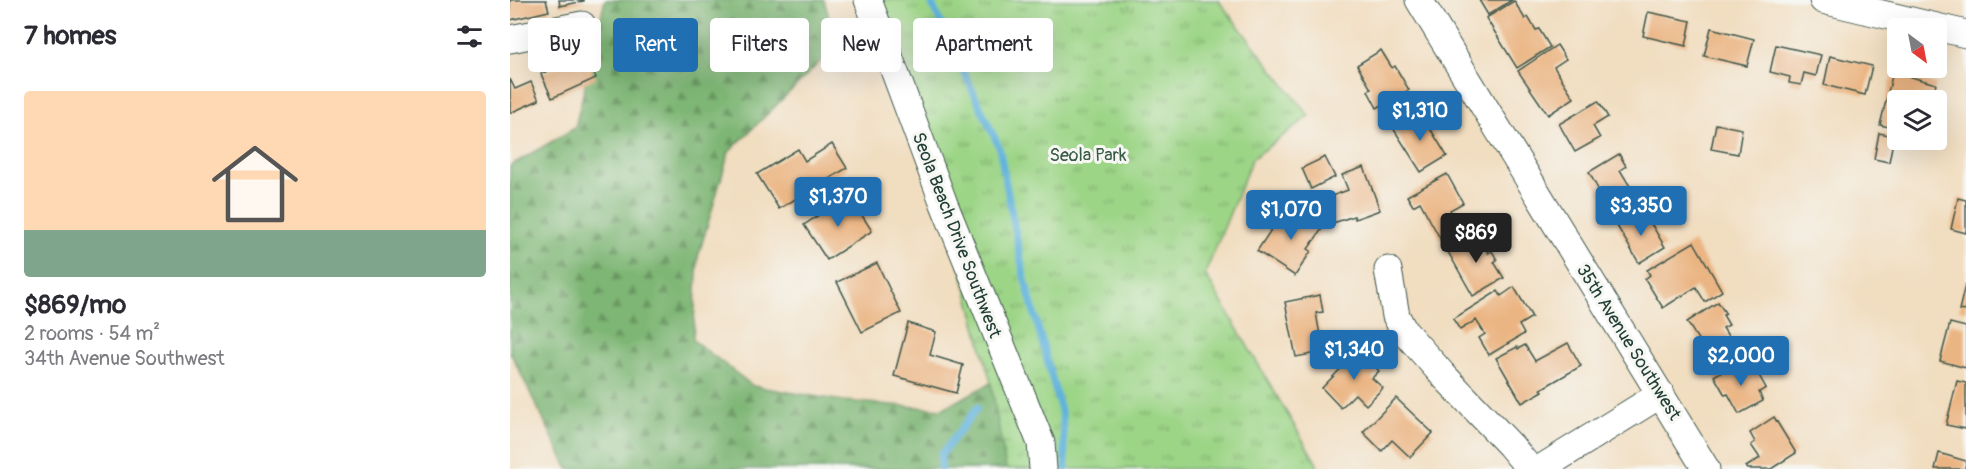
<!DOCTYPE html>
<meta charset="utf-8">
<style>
body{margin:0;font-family:Pangolin,sans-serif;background:#f2f2f3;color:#2b2b33;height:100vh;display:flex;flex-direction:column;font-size:22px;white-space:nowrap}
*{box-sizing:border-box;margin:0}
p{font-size:20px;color:#7c7c81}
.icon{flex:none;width:33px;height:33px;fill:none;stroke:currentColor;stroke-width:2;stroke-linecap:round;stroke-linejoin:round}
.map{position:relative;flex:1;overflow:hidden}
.side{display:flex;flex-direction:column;background:#fff;width:510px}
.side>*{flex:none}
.top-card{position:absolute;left:18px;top:18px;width:570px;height:54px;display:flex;gap:12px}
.needle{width:39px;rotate:148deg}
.controls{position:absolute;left:1377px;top:18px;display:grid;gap:12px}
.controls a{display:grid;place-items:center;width:60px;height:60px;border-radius:6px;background:#fff;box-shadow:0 6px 24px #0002;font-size:30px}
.price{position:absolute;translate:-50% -51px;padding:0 14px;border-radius:6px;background:#1f6fb2;color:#fff;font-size:20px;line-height:39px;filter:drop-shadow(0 2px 3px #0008)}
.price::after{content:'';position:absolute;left:50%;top:36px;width:18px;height:14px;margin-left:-9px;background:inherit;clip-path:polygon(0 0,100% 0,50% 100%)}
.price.current{background:#222;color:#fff}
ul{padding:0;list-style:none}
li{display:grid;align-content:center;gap:12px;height:318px;padding:0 24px}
li span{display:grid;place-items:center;height:186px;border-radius:6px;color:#555}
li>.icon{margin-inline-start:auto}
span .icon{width:108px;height:108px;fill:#fffc;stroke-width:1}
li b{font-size:26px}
h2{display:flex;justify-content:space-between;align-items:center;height:72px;padding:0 24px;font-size:26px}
.pill{padding:0 21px;border-radius:6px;background:#fff;box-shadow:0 6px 24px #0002;font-size:21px;line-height:54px}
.pill.current{background:#1f6fb2;color:#fff}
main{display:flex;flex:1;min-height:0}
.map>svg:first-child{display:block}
.forest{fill:url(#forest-firs);stroke:#4e7a54;stroke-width:1.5}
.park{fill:url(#park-tufts);stroke:#5e895e;stroke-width:1.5}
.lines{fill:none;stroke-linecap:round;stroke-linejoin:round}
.stream{stroke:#61b2dc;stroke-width:7}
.building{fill:#ebb583}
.minor-casing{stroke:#3e5549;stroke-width:29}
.minor{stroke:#fff;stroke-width:27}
.labels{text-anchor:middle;stroke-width:6;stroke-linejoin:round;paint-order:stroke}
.park-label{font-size:18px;fill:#385b45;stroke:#f6f6f2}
.street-label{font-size:18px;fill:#1f3d34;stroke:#f6f6f2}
</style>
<main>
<section class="side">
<h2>7 homes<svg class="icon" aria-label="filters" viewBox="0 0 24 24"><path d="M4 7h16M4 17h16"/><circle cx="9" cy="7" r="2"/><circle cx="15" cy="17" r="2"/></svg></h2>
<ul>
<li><span style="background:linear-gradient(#ffd9b3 75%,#7fa58c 0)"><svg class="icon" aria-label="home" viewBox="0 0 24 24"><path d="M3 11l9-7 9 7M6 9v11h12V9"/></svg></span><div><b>$869/mo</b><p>2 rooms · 54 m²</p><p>34th Avenue Southwest</p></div></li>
</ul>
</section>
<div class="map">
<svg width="1456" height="469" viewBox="0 0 1456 469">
<defs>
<pattern id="forest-firs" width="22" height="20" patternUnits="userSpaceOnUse" patternTransform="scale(1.5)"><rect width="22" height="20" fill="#7eb674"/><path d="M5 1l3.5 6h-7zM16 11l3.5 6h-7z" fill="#679560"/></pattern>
<pattern id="park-tufts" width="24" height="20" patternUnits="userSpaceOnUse" patternTransform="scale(1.5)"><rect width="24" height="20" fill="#9dd587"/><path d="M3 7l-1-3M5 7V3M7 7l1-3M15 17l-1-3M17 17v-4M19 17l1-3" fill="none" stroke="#7fae6f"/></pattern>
</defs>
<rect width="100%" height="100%" fill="#f6f6f2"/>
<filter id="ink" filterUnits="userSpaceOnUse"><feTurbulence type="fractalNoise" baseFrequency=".0167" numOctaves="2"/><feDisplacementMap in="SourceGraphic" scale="12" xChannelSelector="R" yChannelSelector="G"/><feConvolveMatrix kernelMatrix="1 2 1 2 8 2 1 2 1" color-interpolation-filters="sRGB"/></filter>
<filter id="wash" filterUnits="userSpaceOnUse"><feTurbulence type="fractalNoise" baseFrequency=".008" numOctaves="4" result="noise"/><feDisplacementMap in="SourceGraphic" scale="24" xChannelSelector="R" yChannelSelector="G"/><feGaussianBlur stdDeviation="1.35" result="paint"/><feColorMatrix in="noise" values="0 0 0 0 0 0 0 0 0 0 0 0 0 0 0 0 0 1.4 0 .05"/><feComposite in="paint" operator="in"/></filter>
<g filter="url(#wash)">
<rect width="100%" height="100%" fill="#f1ddbf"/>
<polygon class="forest" points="95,0 314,0 327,45 219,152 188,257 183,340 243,386 332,401 432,409 481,383 496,469 58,469 0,352 0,166 65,128"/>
<polygon class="park" points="351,0 708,0 799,116 742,159 695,274 807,464 807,469 496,469 481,383 434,204"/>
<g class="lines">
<g class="stream">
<polyline points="420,0 489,147 514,276 552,415 556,469"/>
<polyline points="431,469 431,455 467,408"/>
</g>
</g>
<g id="blocks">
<g class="building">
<polygon points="0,0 36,0 39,11 0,20"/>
<polygon points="49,0 74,0 74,1 50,6"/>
<polygon points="969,0 1002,0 978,15"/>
<polygon points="1004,1 1015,19 1018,17 1026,30 1029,29 1040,47 1007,68 976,18"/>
<polygon points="1138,12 1181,21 1176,46 1133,36"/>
<polygon points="1201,28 1244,39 1237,66 1194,56"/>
<polygon points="1047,45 1056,59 1044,67 1064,98 1038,115 1008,71"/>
<polygon points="1266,45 1311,55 1306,76 1294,73 1291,85 1279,83 1280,77 1260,72"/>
<polygon points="871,50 882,68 885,66 899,90 867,108 858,91 861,89 847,65"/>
<polygon points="75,54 86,78 42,98 31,74"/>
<polygon points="1320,56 1362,66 1355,95 1314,85"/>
<polygon points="1383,72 1426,84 1422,100 1388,100 1388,129 1370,125"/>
<polygon points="0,79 5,89 21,82 29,100 0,113"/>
<polygon points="1088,101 1098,117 1083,126 1090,138 1065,152 1049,124"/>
<polygon points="910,112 937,156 911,172 883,128"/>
<polygon points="1206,124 1232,129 1228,154 1201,149"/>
<polygon points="1369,133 1384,136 1379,162 1364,159"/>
<polygon points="322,144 337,168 269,209 247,174 288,149 295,161"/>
<polygon points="1109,154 1116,166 1110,170 1126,196 1100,212 1079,172"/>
<polygon points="815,157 825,177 801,189 792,168"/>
<polygon points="854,167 870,210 845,219 844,216 820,224 811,200 838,190 832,175"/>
<polygon points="937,174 953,203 940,210 950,229 931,240 910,202 903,206 897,196"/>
<polygon points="339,195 362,231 317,260 294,225"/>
<polygon points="1448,198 1456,200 1456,233 1441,229"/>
<polygon points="776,207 797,221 802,214 812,220 808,226 812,229 798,249 801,251 785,276 747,251"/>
<polygon points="1133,210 1155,247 1129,263 1107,226"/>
<polygon points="966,233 978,253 982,251 987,260 984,262 994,278 963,296 937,250"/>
<polygon points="1184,242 1212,291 1195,302 1186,287 1153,308 1135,279 1140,275 1137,270"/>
<polygon points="367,263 391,313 352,332 327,282"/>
<polygon points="1455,285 1456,285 1456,311 1449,310"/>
<polygon points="1004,287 1022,317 1009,325 1014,334 979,355 969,338 975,334 966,320 950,330 943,319 988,291 991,296"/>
<polygon points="810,295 813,312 806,313 813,352 786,357 775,302"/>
<polygon points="1208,302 1216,314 1213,315 1219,325 1213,328 1224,345 1201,360 1177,322"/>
<polygon points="398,323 426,332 420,355 453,365 446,393 384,376"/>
<polygon points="1440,323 1456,327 1456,368 1430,361"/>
<polygon points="1058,343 1071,366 1031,389 1033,391 1012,403 986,358 1007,347 1008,349 1015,345 1025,361"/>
<polygon points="849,350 869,371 862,378 873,388 856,405 845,394 831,408 812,388"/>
<polygon points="1230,361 1238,375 1246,370 1256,388 1249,392 1253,401 1229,414 1218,394 1215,395 1204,376"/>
<polygon points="1447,381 1456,383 1456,429 1436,425"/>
<polygon points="886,398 923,433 900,457 882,440 872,451 853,432"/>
<polygon points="1264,417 1286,453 1261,469 1238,469 1236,467 1250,458 1241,445 1245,442 1240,433"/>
<polygon points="1429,453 1456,461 1455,469 1425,469"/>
</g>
</g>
</g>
<g filter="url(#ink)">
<use href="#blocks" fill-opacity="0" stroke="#3e5549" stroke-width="1.5"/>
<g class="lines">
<defs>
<g id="minor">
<polyline points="358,0 434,204 531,443 533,469"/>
<polyline points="909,0 1196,469"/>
<polyline points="1313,0 1456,34"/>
<polyline points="0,39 72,25"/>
<polyline points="878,270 886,316 894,331 933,375 1000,445 1020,469"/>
<polyline points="1030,469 1151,394"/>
</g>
</defs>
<use href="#minor" class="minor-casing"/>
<use href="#minor" class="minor"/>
</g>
</g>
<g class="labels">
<g class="park-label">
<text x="578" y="161">Seola Park</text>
</g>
<g class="street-label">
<text transform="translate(447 235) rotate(69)" y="6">Seola Beach Drive Southwest</text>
<text transform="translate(1119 342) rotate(58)" y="6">35th Avenue Southwest</text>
</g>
</g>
</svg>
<div class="controls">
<a><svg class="needle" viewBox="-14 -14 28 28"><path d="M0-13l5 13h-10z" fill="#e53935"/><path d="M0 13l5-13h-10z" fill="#7c7c81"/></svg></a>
<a><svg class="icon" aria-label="layers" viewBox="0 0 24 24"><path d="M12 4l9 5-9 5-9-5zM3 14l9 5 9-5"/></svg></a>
</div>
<b class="price" style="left:910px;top:142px">$1,310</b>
<b class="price" style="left:328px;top:228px">$1,370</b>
<b class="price" style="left:1131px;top:237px">$3,350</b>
<b class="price" style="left:781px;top:241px">$1,070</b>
<b class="price current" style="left:966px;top:264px">$869</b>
<b class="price" style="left:844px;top:381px">$1,340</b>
<b class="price" style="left:1231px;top:387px">$2,000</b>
<div class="top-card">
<a class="pill">Buy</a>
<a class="pill current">Rent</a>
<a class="pill">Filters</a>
<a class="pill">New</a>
<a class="pill">Apartment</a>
</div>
</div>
</main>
